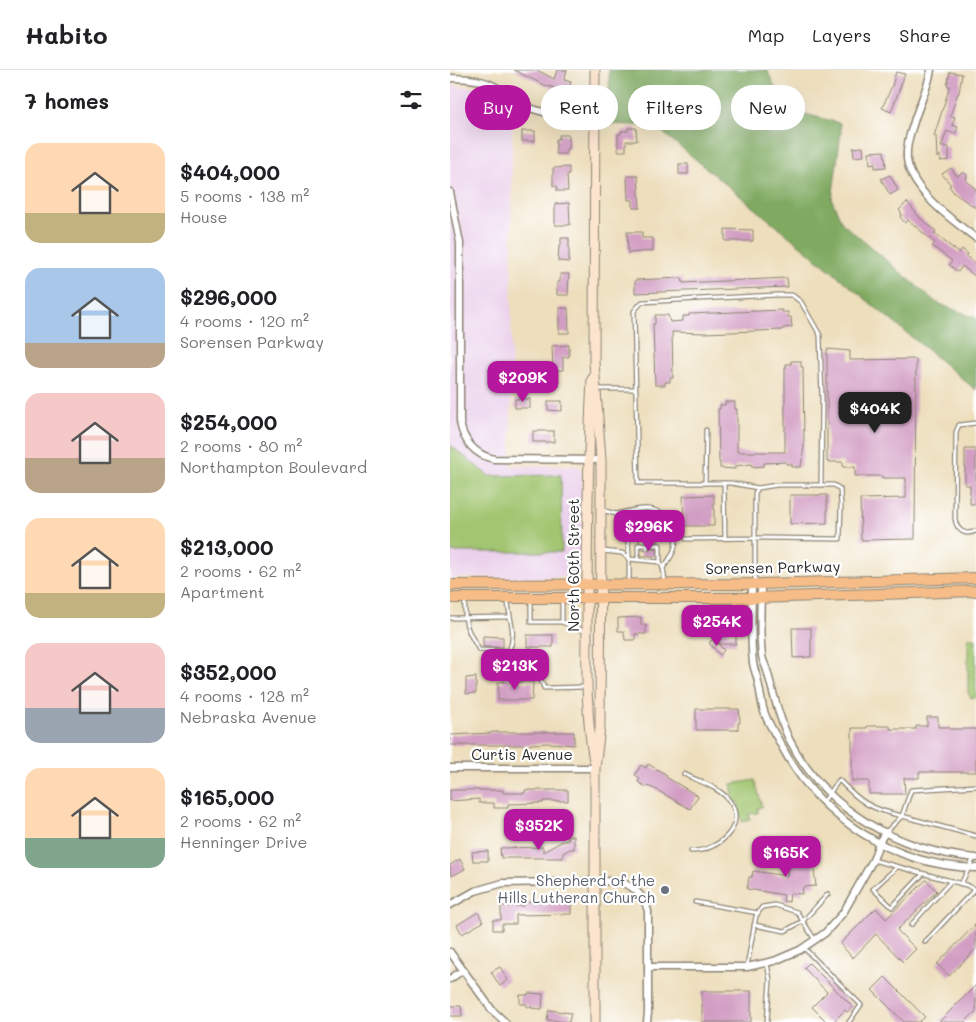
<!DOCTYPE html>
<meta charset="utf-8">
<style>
body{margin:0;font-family:Mali,sans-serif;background:#f6f6f6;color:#202124;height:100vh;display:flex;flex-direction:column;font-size:19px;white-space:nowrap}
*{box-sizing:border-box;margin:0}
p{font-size:16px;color:#757577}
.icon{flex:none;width:28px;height:28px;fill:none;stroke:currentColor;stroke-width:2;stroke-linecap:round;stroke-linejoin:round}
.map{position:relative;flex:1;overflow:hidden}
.details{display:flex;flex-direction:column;background:#fff;width:450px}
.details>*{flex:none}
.hud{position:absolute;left:15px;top:15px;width:435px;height:45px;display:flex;gap:10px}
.price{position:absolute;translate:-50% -42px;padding:0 11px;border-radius:10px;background:#b5179e;color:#fff;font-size:16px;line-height:32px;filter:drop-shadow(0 1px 2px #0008)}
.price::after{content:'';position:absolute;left:50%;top:30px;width:15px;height:11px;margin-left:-8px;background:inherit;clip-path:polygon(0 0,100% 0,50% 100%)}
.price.current{background:#222;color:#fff}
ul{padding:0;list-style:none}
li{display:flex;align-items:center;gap:15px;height:125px;padding:0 25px}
li span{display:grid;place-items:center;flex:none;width:140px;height:100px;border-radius:15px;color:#555}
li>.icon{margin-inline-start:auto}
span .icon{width:60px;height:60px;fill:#fffc;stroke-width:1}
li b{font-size:21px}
h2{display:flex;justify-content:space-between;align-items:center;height:60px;padding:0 25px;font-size:21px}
.tag{padding:0 18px;border-radius:22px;background:#fff;box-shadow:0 5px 20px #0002;font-size:18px;line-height:45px}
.tag.current{background:#b5179e;color:#fff}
header{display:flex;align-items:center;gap:30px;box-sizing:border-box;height:70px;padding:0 25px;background:#fff;border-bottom:1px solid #e0e0e0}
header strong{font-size:24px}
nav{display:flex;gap:28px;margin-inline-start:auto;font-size:18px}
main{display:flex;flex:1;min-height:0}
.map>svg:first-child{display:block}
.built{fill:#ebd1eb}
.green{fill:#a1c56f;stroke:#66784d}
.forest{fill:#80aa62;stroke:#566a46}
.building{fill:#d29dc3}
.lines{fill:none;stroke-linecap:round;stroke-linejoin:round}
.lane-casing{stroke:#8c8474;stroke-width:5.5}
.street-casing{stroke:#8c8474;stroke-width:9}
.secondary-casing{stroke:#8c8474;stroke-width:11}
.primary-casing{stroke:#8c8474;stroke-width:12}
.lane{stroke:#fff;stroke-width:3}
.street{stroke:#fff;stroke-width:6}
.secondary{stroke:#fce5cf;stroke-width:9}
.primary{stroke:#f7bd88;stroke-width:10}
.worship-dot{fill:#6b7280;stroke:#fff;stroke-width:2}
.labels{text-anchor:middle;stroke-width:4.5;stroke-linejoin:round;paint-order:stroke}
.street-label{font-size:15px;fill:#2b2b2b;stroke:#fff}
.worship-label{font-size:15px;fill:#5b616d;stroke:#fff;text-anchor:end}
</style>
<header>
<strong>Habito</strong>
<nav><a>Map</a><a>Layers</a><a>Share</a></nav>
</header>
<main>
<section class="details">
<h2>7 homes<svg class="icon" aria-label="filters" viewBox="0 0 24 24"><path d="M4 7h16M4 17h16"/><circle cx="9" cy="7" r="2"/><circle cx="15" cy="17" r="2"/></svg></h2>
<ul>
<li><span style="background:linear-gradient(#ffd9b3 70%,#c2b280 0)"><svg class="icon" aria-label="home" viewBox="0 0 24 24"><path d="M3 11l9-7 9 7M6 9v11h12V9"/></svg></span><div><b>$404,000</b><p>5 rooms · 138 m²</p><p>House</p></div></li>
<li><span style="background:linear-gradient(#a9c7e8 75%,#b9a48a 0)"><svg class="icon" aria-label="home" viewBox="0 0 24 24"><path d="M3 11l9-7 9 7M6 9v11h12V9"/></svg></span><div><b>$296,000</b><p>4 rooms · 120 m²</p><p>Sorensen Parkway</p></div></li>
<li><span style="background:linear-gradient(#f6c9c9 65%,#b9a48a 0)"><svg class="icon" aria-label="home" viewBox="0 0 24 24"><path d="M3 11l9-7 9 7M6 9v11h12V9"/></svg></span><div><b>$254,000</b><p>2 rooms · 80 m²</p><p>Northampton Boulevard</p></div></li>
<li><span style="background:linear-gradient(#ffd9b3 75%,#c2b280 0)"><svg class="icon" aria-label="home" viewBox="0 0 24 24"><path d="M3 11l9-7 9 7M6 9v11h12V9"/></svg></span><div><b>$213,000</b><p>2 rooms · 62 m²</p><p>Apartment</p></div></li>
<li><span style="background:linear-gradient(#f6c9c9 65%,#9aa5b1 0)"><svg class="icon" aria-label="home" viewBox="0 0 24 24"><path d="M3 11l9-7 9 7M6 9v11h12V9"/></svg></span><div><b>$352,000</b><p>4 rooms · 128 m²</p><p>Nebraska Avenue</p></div></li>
<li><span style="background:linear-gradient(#ffd9b3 70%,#7fa58c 0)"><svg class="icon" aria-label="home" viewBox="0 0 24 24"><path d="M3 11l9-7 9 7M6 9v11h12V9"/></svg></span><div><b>$165,000</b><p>2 rooms · 62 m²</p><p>Henninger Drive</p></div></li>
</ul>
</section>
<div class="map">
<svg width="526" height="952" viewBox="0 0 526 952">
<rect width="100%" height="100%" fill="#fff"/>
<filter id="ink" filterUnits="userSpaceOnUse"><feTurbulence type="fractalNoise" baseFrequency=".02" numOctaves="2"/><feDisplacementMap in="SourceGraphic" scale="10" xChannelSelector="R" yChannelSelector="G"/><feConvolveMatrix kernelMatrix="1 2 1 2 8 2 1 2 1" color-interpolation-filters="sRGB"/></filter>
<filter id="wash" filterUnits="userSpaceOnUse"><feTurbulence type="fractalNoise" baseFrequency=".0096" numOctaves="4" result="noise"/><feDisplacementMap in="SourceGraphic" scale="20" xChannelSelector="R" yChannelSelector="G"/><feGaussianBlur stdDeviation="1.12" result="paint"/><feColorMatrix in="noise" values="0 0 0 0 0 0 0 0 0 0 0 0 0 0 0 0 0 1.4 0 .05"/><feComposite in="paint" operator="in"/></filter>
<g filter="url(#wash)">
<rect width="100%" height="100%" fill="#eddebc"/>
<polygon class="built" points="0,15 27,18 35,21 43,25 62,42 61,396 128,396 132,401 132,489 130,500 128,505 123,507 0,508"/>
<g class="green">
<polygon points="0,375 39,406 111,405 112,482 0,482"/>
<polygon points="518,568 526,568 526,628 521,628 518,623"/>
<polygon points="305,710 312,737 308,738 308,743 299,744 300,750 292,752 288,732 284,733 281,714"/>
</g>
<polygon class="forest" points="159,0 317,0 331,30 347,42 390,53 391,62 382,130 392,153 487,233 526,248 526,320 205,56 160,54"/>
<g id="blocks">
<g class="building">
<polygon points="64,0 87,0 104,9 107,0 117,0 114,10 121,12 118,22 94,15"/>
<polygon points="446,2 455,4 441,42 432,38 442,16"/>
<polygon points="500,2 512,4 509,23 508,23 500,46 505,47 502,55 508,57 505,64 497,61 491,77 499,77 499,90 490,91 490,85 487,88 486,66 484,66 500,16 497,16"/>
<polygon points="178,58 186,58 187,71 176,71 176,81 168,81 168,64 171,64 171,61 178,61"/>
<rect x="72" y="61" width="13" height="10"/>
<polygon points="109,65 119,65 119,79 116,79 116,84 106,84 106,69 109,69"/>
<polygon points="413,77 414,86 404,87 403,78"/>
<polygon points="434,81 436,97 425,98 425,93 420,94 419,82"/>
<rect x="229" y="94" width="9" height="10"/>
<polygon points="119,97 119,105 117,105 118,121 107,121 107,116 103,116 103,98"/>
<polygon points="501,98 507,106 512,103 515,103 517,105 516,111 526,119 526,138 504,123 499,116 501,115 492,104"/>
<polygon points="440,105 448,120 440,125 431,109"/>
<polygon points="177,106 188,106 190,138 183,138 183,130 178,130"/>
<polygon points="457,132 470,148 486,161 484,163 509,183 512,179 518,184 516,186 526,194 526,207 512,196 508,202 499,195 502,191 482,176 485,173 458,150 455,153 450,147 452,144 449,140"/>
<polygon points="119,133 120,155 105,155 105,134"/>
<polygon points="275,159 303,160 303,171 275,171"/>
<polygon points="177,162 192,162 192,168 203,168 203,181 178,183"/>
<polygon points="111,168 119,168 119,192 108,191 109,176 111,176"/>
<polygon points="110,204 119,204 118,225 107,225 107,212 110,212"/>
<polygon points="232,208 233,213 337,208 338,217 185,223 185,210"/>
<polygon points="109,238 118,238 119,263 109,263"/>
<polygon points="332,240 332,242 338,242 338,247 341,247 342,257 333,258 333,260 254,263 222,262 223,308 220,308 220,312 215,312 215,315 205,315 203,254 205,254 205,245 218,245 220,252 233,251 233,246 239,246 239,244"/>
<polygon points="119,275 119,287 113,287 113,300 103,300 102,276"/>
<polygon points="377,279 400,281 400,290 466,289 465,469 411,470 410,429 456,428 456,408 432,408 432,406 405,406 405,397 393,397 393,392 377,392"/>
<polygon points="341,291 351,291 351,297 353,297 354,376 351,397 342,397 342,394 336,394 336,392 314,393 314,396 302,397 302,394 285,396 285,399 270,398 270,392 269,392 268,339 270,339 270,335 275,335 275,332 285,332 285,339 287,339 287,382 335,382 335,298 336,298 336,294 341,294"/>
<rect x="65" y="329" width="15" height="9"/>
<polygon points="98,331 112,331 112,341 98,340"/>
<rect x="83" y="361" width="21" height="11"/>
<polygon points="515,379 526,379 526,434 520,434 520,415 515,415"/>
<polygon points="264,425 264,456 234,456 233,426"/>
<polygon points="340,425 377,425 377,453 340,454"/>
<polygon points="193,446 214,455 208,468 209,472 189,472 190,452"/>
<polygon points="191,478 197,481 200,478 207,478 207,486 191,486"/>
<polygon points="191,547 191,555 196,555 196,564 185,564 185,570 175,570 174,561 168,561 168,548"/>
<polygon points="269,557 279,557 278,565 286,565 286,574 269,574"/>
<polygon points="342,558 361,558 361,587 343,588"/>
<rect x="77" y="565" width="26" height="12"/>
<polygon points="33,566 53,567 53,577 33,577"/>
<polygon points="263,569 274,580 270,585 259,573"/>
<polygon points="26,607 26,623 16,624 16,608"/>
<polygon points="54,608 60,608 60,612 83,612 82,630 48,630 48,612 54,612"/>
<polygon points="246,639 289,639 290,653 288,653 288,660 246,660"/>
<polygon points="477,647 488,647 488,657 499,657 499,659 526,659 526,702 469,702 469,708 454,708 455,724 419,724 419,711 402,711 402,658 417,658 417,656 440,656 440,659 466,659 466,656 477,656"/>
<polygon points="42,662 124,662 124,675 100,673 81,674 81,675 0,675 0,665 42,663"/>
<polygon points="198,694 217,705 216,707 248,726 240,739 205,719 197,716 196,717 188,712 190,708 185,705 191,695 196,698"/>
<polygon points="0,720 53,720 53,723 75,723 75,720 118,720 118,731 93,731 93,733 58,734 58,738 44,738 44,733 29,733 29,729 0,731"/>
<polygon points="118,766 124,766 124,779 120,779 113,783 113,788 51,788 50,778 93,777 93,782 113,771 118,771"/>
<polygon points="38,781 38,791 23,791 22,782"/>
<polygon points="348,782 358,784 357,791 363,792 366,816 353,817 352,824 340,823 339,832 333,831 334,825 297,819 299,807 302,807 303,801 337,806 341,784 347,785"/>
<polygon points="10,789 15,799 2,806 0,801 0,795"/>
<polygon points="476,810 487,821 447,860 466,879 453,892 426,864 403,888 390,874 426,838 436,849"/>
<polygon points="74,832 117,832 117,834 121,833 121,844 66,845 66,854 52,854 52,860 43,860 43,850 51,850 51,836 74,836"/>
<polygon points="28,842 33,852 12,864 7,855"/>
<polygon points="526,854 526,879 499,906 487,894"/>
<polygon points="359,893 403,937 397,942 395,940 383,952 377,952 362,937 377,922 354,898"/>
<polygon points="50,897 58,910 50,916 41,902"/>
<polygon points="435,907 475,947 469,952 454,952 422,920"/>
<polygon points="526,915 526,941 515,952 489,952"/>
<rect x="252" y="921" width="49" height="31"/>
<polygon points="78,923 93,924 92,939 81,938 82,937 77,937 77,934 70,934 70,925 78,925"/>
<polygon points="0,936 11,936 12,946 0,946"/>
<polygon points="99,940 121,943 119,952 97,950"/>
</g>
</g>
</g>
<g filter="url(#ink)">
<use href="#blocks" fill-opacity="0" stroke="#8c8474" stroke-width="1"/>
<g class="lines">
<defs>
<g id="lane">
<polyline points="147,319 185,319"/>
<path d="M526 353 509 355 506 362 505 449C507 461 515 466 526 461"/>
<polyline points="255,413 256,360"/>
<polyline points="274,413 275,468"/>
<polyline points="308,418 281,413 188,413 184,241 192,232 327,225 342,225 351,232 370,265 372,330 371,415"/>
<path d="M152 440 166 444C182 463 179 489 179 513"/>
<path d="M166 444C189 439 202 433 222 450 228 472 228 479 213 498"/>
<polyline points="236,469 305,468 316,468 390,469 391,436 390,419 384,415 327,415 308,418 305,423 305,513"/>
<polyline points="197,478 197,475 210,475 210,492"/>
<polyline points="152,481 172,483 179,489 210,492 213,498 215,511"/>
<polyline points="188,490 188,475 197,475"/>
<path d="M15 529C14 554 16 558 29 580L59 581C67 562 59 550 58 531"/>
<polyline points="81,531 81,552 112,552 112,530"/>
<polyline points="0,548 59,547"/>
<polyline points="112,552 134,561"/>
<polyline points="41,604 45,600 62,600 69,608 90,608 94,618 137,617"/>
<path d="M234 704C248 711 268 717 278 729 300 755 267 782 241 781"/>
<path d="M374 731 389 710C411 733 421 739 452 746"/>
<polyline points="436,762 452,746"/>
<polyline points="526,766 452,746 461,720 526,716"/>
<polyline points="423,790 516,815 526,820"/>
<polyline points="447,797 423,819 442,837 473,804"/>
<polyline points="511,814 524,788"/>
<polyline points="245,832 308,843"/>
<polyline points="304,855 335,861 353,851 378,824"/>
<polyline points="461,855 501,811"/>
<polyline points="475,872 525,819"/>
<polyline points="354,878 411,935 399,952"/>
<polyline points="317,893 320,910 317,952"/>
<polyline points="297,896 306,846 312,837 325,835 347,842 365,870"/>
</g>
<g id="street">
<path d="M481 0C478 19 468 36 463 55 459 66 456 77 457 89 461 121 502 150 526 168"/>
<path d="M0 8C14 8 30 9 42 15 56 22 68 33 83 39 103 46 124 48 145 48"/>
<path d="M0 122 10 173V352C13 371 25 385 44 389L151 390"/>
<path d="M302 514C302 540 300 568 303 593 304 600 307 605 308 612 310 620 311 629 313 638 316 651 325 663 331 675 369 748 444 796 526 798"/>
<path d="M311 514C311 538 309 563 312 586 313 592 317 598 318 604 324 626 329 648 339 669 375 740 448 781 526 788"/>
<polyline points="0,698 145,698"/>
<path d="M0 835 25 821 53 813 164 811C182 814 193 823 198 841V943L197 952"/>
<polyline points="0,882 42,940 55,952"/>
<polyline points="198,897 297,897 324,891 350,880 375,863 393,843 423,790 429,773 435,762"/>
<polyline points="0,909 13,900"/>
</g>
<g id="secondary">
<polyline points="145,0 144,292 151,390 151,431 150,658 145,698 145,952"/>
<path d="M142 309C138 388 137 467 137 546 137 594 135 643 144 691"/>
</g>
<g id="primary">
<polyline points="0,515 311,514 526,508"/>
<polyline points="0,528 302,528 526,521"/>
</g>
</defs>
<use href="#lane" class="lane-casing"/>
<use href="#street" class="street-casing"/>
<use href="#secondary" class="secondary-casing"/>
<use href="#primary" class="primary-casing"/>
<use href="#lane" class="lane"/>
<use href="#street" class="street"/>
<use href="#secondary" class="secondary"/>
<use href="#primary" class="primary"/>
</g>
</g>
<circle class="worship-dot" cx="215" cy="820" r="5"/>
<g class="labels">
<g class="street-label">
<text transform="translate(124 495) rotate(-90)" y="5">North 60th Street</text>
<text transform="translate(323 498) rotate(-1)" y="5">Sorensen Parkway</text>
<text x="72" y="690">Curtis Avenue</text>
</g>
<g class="worship-label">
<text x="205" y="816">Shepherd of the<tspan x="205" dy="17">Hills Lutheran Church</tspan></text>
</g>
</g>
</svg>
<b class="price" style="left:73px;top:333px">$209K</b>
<b class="price current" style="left:425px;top:364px">$404K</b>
<b class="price" style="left:199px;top:482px">$296K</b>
<b class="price" style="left:267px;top:577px">$254K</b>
<b class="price" style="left:65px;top:621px">$213K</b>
<b class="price" style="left:89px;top:781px">$352K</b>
<b class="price" style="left:336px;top:808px">$165K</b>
<div class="hud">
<a class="tag current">Buy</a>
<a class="tag">Rent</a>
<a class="tag">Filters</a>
<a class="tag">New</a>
</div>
</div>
</main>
